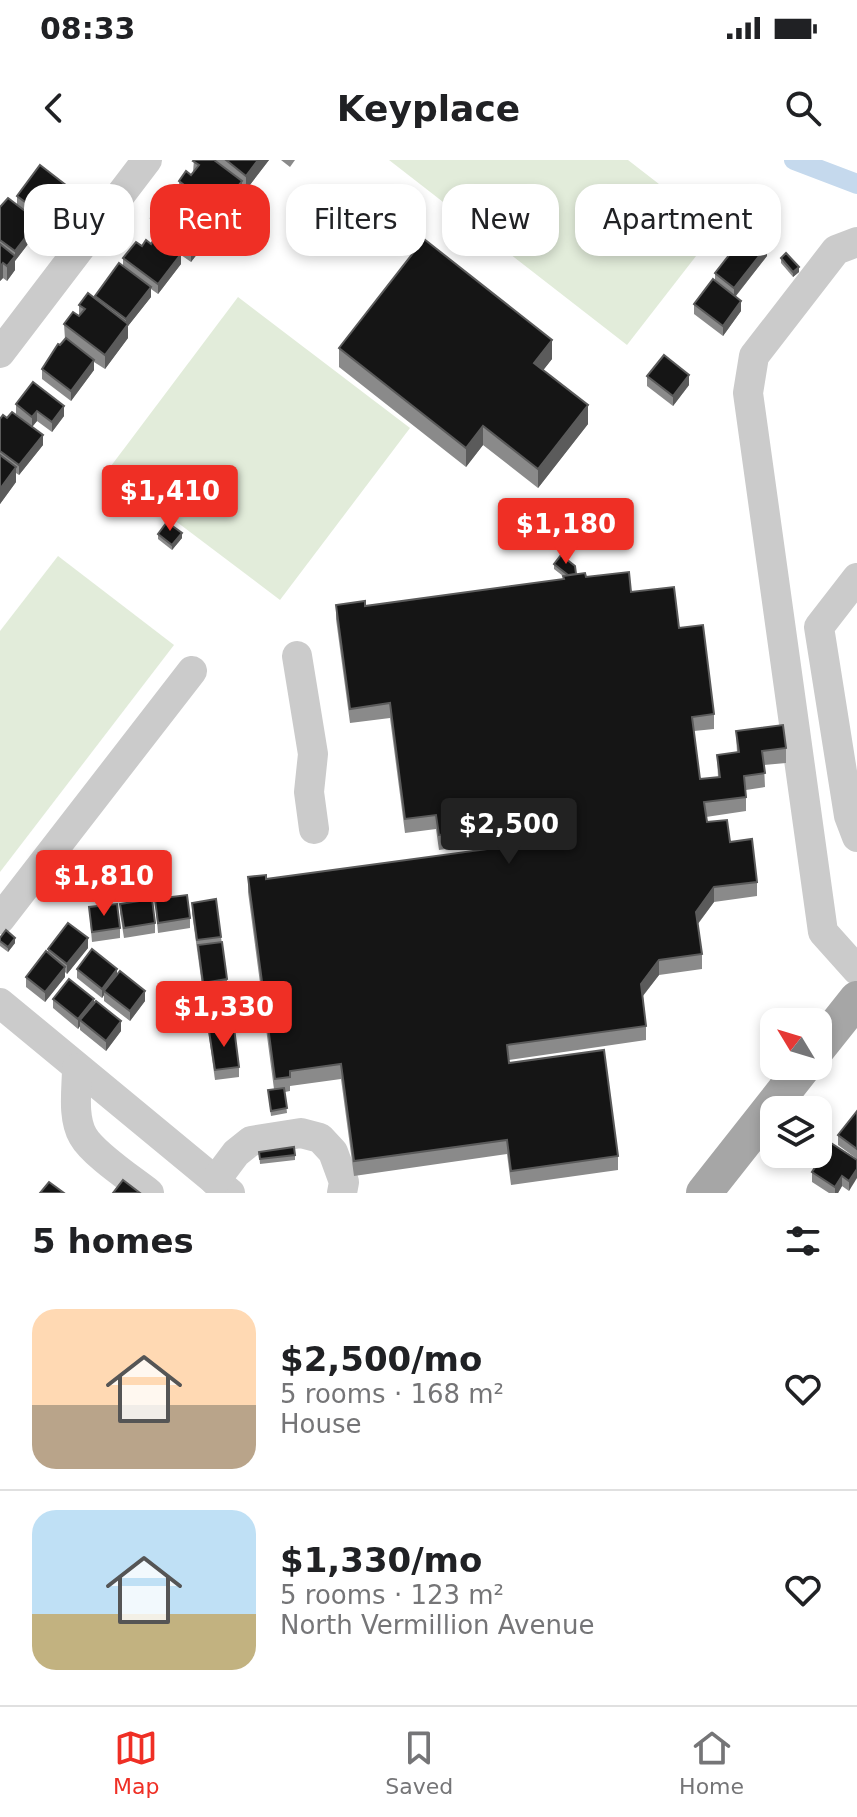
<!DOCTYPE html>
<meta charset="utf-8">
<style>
body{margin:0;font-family:"DejaVu Sans",sans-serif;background:#f2f2f2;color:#202124;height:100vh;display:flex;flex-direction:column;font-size:30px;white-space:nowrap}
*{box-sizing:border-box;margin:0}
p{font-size:26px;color:#757577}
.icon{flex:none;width:44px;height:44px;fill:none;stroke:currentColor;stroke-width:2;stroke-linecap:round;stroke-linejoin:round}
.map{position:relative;height:1033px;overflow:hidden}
.sheet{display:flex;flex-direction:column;background:#fff;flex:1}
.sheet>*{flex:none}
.guide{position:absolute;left:24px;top:24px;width:810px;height:72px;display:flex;gap:16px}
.needle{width:52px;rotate:308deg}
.buttons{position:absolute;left:760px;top:848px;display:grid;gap:16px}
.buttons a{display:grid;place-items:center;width:72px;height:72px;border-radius:16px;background:#fff;box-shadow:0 4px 12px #0003;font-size:40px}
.price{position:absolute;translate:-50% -68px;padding:0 18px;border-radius:8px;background:#ef2f25;color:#fff;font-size:26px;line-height:52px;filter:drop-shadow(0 2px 4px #0008)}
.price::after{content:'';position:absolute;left:50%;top:48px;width:24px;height:18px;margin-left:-12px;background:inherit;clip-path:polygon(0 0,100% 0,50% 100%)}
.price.selected{background:#222;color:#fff}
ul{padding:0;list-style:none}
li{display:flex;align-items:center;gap:24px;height:200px;padding:0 32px}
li+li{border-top:2px solid #e0e0e0}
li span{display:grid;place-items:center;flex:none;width:224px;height:160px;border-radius:24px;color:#555}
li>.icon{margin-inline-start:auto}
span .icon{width:96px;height:96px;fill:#fffc;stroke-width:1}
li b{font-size:34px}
h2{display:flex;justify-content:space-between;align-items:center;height:96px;padding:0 32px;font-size:34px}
.chip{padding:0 28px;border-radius:24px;background:#fff;box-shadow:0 4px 12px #0003;font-size:28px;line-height:72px}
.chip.selected{background:#ef2f25;color:#fff}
.status{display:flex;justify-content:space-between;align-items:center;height:56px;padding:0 40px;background:#fff;direction:ltr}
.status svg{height:22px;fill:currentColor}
header{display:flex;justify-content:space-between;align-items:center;height:104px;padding:0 32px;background:#fff;font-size:36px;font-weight:700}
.dock{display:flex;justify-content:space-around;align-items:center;height:112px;border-top:2px solid #e0e0e0;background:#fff;font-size:22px;color:#757577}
.dock a{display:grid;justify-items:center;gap:4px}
.dock .selected{color:#ef2f25}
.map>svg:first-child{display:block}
.green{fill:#e2ecda}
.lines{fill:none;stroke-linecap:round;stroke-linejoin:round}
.canal{stroke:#c5d9ed;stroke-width:20}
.minor{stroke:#cbcbcb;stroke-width:30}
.major{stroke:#a6a6a6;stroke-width:36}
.wall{fill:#8a8a8a}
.shaded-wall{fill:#5b5b5b}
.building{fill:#151515;stroke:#5b5b5b;stroke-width:2}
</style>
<div class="status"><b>08:33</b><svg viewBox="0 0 49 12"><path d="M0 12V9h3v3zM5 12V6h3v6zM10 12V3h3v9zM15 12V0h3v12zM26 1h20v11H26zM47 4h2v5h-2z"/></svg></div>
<header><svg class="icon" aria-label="back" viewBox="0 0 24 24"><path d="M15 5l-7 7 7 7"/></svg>Keyplace<svg class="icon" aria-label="search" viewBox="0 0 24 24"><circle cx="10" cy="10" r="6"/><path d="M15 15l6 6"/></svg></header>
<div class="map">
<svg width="857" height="1033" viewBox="0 0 857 1033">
<rect width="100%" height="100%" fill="#fff"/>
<g class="green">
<polygon points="389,0 628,0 717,69 627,185"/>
<polygon points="238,137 410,268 280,440 108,310"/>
<polygon points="58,396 174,485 0,712 0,471"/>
</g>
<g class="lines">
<polyline class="canal" points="794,0 857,24"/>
<g class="minor">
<polyline points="857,82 836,90 754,196 748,233 823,772 857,810"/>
<polyline points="0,193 147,0"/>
<polyline points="857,418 819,467 849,656 857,677"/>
<polyline points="297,496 313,594 309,632 314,669"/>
<polyline points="0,759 192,511"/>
<polyline points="0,843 230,1033"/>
<path d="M77 908C77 928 72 957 83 976 93 994 131 1019 149 1033"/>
<polyline points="215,1021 236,993 251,981 301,973 320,978 333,992 344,1022 342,1033"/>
</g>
<g class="major">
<polyline points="818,888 857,839"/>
<polyline points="704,1033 804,906"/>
</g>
</g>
<g class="wall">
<polygon points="194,0 269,0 246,30 242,27 242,36 218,66 214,63 214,72 191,102 181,95 181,104 158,134 151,129 151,137 128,166 128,178 105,209 94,202 94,210 71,241 42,219 42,209 65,179 64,164 79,156 79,145 95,138 95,136 123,107 123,98 142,86 151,84 156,76 151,72 151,58 164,51 166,48 166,37 179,30 179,21 191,15 193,12"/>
<polygon points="281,0 295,0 290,7"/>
<polygon points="67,35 44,66 38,62 38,71 15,101 15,110 7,121 3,118 0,121 0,131 0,47 17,45 17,36"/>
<polygon points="767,96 736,136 741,151 723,176 694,154 694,144 715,120 715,113"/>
<polygon points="781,98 799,112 793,117 781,103"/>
<polygon points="339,188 552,199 543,210 588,264 538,328 483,285 466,307 339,207"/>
<polygon points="647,216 689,225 673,246 647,226"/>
<polygon points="16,244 64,256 52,272 37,261 32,267 16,254"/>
<polygon points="0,259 43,285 19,315 16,313 16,322 0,344"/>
<polygon points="158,374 182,378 172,390 158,379"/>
<polygon points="554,404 576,414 631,432 679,468 714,554 714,569 694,571 700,619 718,617 717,595 737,593 736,571 786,588 786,603 764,605 765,627 746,630 746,651 706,657 707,662 730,682 757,722 757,736 714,742 698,764 702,794 702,809 659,815 643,836 646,866 646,880 509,900 509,903 618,996 618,1010 511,1025 507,994 354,1016 341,919 290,926 290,931 285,932 287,953 271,956 268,930 274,929 248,732 248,717 266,719 486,689 486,683 439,690 436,669 405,673 390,558 350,563 336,459 336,445 365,446 563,419 563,416 554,409"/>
<polygon points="155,739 190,758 190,768 158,773"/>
<polygon points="192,743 221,777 239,907 239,917 215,920 192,753"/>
<polygon points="120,744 155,763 155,773 124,778 120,753"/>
<polygon points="89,747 120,768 120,778 92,782"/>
<polygon points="0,778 15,783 8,792 0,786"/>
<polygon points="88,788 67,814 65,812 65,817 45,842 26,827 26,817 48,793 48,789"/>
<polygon points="77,809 117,814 145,841 130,861 104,841 104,835 102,838 77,818"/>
<polygon points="53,839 94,844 121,871 106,891 80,870 80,866 78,869 53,848"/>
<polygon points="857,951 857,999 838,985 838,975"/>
<polygon points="259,992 295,995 295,1000 260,1004"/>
<polygon points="857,1000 849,1031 842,1026 838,1033 829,1033 812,1022 812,1012"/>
</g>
<g class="shaded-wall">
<polygon points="258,0 269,0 246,30 246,16"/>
<polygon points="242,21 242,36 218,66 218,52"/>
<polygon points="67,26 67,35 44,66 44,56"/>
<polygon points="214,58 214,72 191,102 191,88"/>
<polygon points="38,61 38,71 15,101 15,110 7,121 7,106 15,96 15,91"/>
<polygon points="767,86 767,96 734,138 734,128"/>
<polygon points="181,94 181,104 158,134 158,124"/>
<polygon points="3,103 3,118 0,121 0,131 0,107"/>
<polygon points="799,107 799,112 793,117 793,112"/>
<polygon points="151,127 151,137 128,166 128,178 105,209 105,195 126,167 126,159"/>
<polygon points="741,141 741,151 723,176 723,166"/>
<polygon points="552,180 552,199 534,222 534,203"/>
<polygon points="94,200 94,210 71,241 71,231"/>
<polygon points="689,215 689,225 673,246 673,236"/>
<polygon points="588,245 588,264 538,328 538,309"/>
<polygon points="64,246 64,256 52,272 52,262"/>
<polygon points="37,251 37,261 32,267 32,257"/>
<polygon points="483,266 483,285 466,307 466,288"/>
<polygon points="43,275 43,285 19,315 19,305"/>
<polygon points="16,307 16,322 0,344 0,329"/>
<polygon points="182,373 182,378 172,390 172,385"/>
<polygon points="714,727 714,742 696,766 696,752"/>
<polygon points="15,778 15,783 8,792 8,787"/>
<polygon points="88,778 88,788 67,814 67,804"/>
<polygon points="659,800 659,815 641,838 641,824"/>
<polygon points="65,807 65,817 45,842 45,832"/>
<polygon points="117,809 117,819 104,831 104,835 102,838 102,829"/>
<polygon points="145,831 145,841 130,861 130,851"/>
<polygon points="94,839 94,849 80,860 80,866 78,869 78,859"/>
<polygon points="121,861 121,871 106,891 106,881"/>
<polygon points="857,1009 857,1018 849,1031 849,1021"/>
<polygon points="842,1016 842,1026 838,1033 835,1033 835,1027"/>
</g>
<g class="building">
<polygon points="194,0 214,0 242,21 218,52 179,21 186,11 191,15 199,5 193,1"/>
<polygon points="226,0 258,0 246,16"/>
<polygon points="40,5 67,26 44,56 17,36"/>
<polygon points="174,27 214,58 191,88 151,58 159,48 164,51 171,41 166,37"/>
<polygon points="8,38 38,61 15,91 0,80 0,47"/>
<polygon points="748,71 767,86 734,128 715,113"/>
<polygon points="157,75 181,94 158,124 123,98 136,82 142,86 146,80 151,84"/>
<polygon points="424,79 552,180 534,203 588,245 538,309 483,266 466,288 339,188"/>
<polygon points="0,84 15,96 7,106 3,103 0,107"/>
<polygon points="786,93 799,107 793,112 781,98"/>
<polygon points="119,103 151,127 126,159 95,136"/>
<polygon points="713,119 741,141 723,166 694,144"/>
<polygon points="88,133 128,164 105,195 64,164 73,152 79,156 85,149 79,145"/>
<polygon points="66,178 94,200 71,231 42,209 58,184 60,185"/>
<polygon points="664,195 689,215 673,236 647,216"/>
<polygon points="33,222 64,246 52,262 37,251 32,257 16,244"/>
<polygon points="12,252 43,275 19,305 0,291 0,259 3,255 7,258"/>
<polygon points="0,295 16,307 0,329"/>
<polygon points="167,362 182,373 172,385 158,374"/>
<polygon points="561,395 575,406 576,414 568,415 554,404"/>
<polygon points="629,412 631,432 674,427 679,468 703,465 714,554 692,557 700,619 720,617 717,595 739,592 736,571 783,565 786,588 762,591 765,613 744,616 746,637 704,642 707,662 727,660 730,682 752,679 757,722 714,727 696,752 702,794 659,800 641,824 646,866 507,885 509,903 604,890 618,996 511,1011 507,980 354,1001 341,904 290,911 290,917 275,919 248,717 266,715 266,719 488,689 486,669 439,675 436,655 405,659 390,543 350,549 336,445 365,441 365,446 564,419 563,416 585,413 586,417"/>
<polygon points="187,735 190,758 158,763 155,739"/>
<polygon points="152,739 155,763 124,768 120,744"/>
<polygon points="216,739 221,777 197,780 192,743"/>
<polygon points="117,744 120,768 92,772 89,747"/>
<polygon points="68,763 88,778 67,804 48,789"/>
<polygon points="6,770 15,778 8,787 0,781 0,778"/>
<polygon points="222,782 227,819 203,823 198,785"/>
<polygon points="92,789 117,809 102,829 77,809"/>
<polygon points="46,791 65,807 45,832 26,817"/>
<polygon points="120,811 145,831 130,851 104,831"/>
<polygon points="69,819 94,839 78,859 53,839"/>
<polygon points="228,825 233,863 208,866 203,828"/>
<polygon points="96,841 121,861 106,881 80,860"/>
<polygon points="234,868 239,907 215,910 209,871"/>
<polygon points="284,928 287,948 271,951 268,930"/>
<polygon points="857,951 857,989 838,975"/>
<polygon points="831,983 857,1000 857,1009 849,1021 842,1016 835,1027 812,1012"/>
<polygon points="294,987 295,995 260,999 259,992"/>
<polygon points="123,1020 140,1033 113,1033"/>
<polygon points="49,1022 64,1033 40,1033"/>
</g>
</svg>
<div class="buttons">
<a><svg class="needle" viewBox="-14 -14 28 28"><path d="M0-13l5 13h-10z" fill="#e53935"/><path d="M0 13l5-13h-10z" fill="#757577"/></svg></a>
<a><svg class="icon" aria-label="layers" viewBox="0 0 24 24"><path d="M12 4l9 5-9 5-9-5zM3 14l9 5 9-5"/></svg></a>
</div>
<b class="price" style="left:170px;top:373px">$1,410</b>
<b class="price" style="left:566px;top:406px">$1,180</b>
<b class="price selected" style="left:509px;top:706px">$2,500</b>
<b class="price" style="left:104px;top:758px">$1,810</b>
<b class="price" style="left:224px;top:889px">$1,330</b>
<div class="guide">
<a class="chip">Buy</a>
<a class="chip selected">Rent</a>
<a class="chip">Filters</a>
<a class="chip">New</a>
<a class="chip">Apartment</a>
</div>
</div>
<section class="sheet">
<h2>5 homes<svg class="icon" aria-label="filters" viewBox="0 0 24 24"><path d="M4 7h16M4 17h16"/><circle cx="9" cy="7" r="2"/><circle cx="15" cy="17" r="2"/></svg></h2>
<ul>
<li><span style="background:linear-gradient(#ffd9b3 60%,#b9a48a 0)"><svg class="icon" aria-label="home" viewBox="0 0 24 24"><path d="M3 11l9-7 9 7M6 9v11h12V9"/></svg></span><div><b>$2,500/mo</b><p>5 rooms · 168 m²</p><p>House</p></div><svg class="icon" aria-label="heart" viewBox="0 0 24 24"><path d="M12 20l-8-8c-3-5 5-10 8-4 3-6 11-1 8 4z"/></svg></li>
<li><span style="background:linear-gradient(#bfe0f5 65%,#c2b280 0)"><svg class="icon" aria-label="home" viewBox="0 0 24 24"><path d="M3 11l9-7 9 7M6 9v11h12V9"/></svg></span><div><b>$1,330/mo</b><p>5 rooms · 123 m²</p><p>North Vermillion Avenue</p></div><svg class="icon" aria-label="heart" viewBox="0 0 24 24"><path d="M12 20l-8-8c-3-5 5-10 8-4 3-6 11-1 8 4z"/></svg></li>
</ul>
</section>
<nav class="dock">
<a class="selected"><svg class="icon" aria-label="map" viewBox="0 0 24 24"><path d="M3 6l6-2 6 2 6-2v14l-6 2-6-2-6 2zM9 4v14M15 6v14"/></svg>Map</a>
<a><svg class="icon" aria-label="saved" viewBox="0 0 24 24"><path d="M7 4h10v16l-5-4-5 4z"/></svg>Saved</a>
<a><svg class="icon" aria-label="home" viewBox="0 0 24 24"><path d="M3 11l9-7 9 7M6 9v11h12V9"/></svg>Home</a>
</nav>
